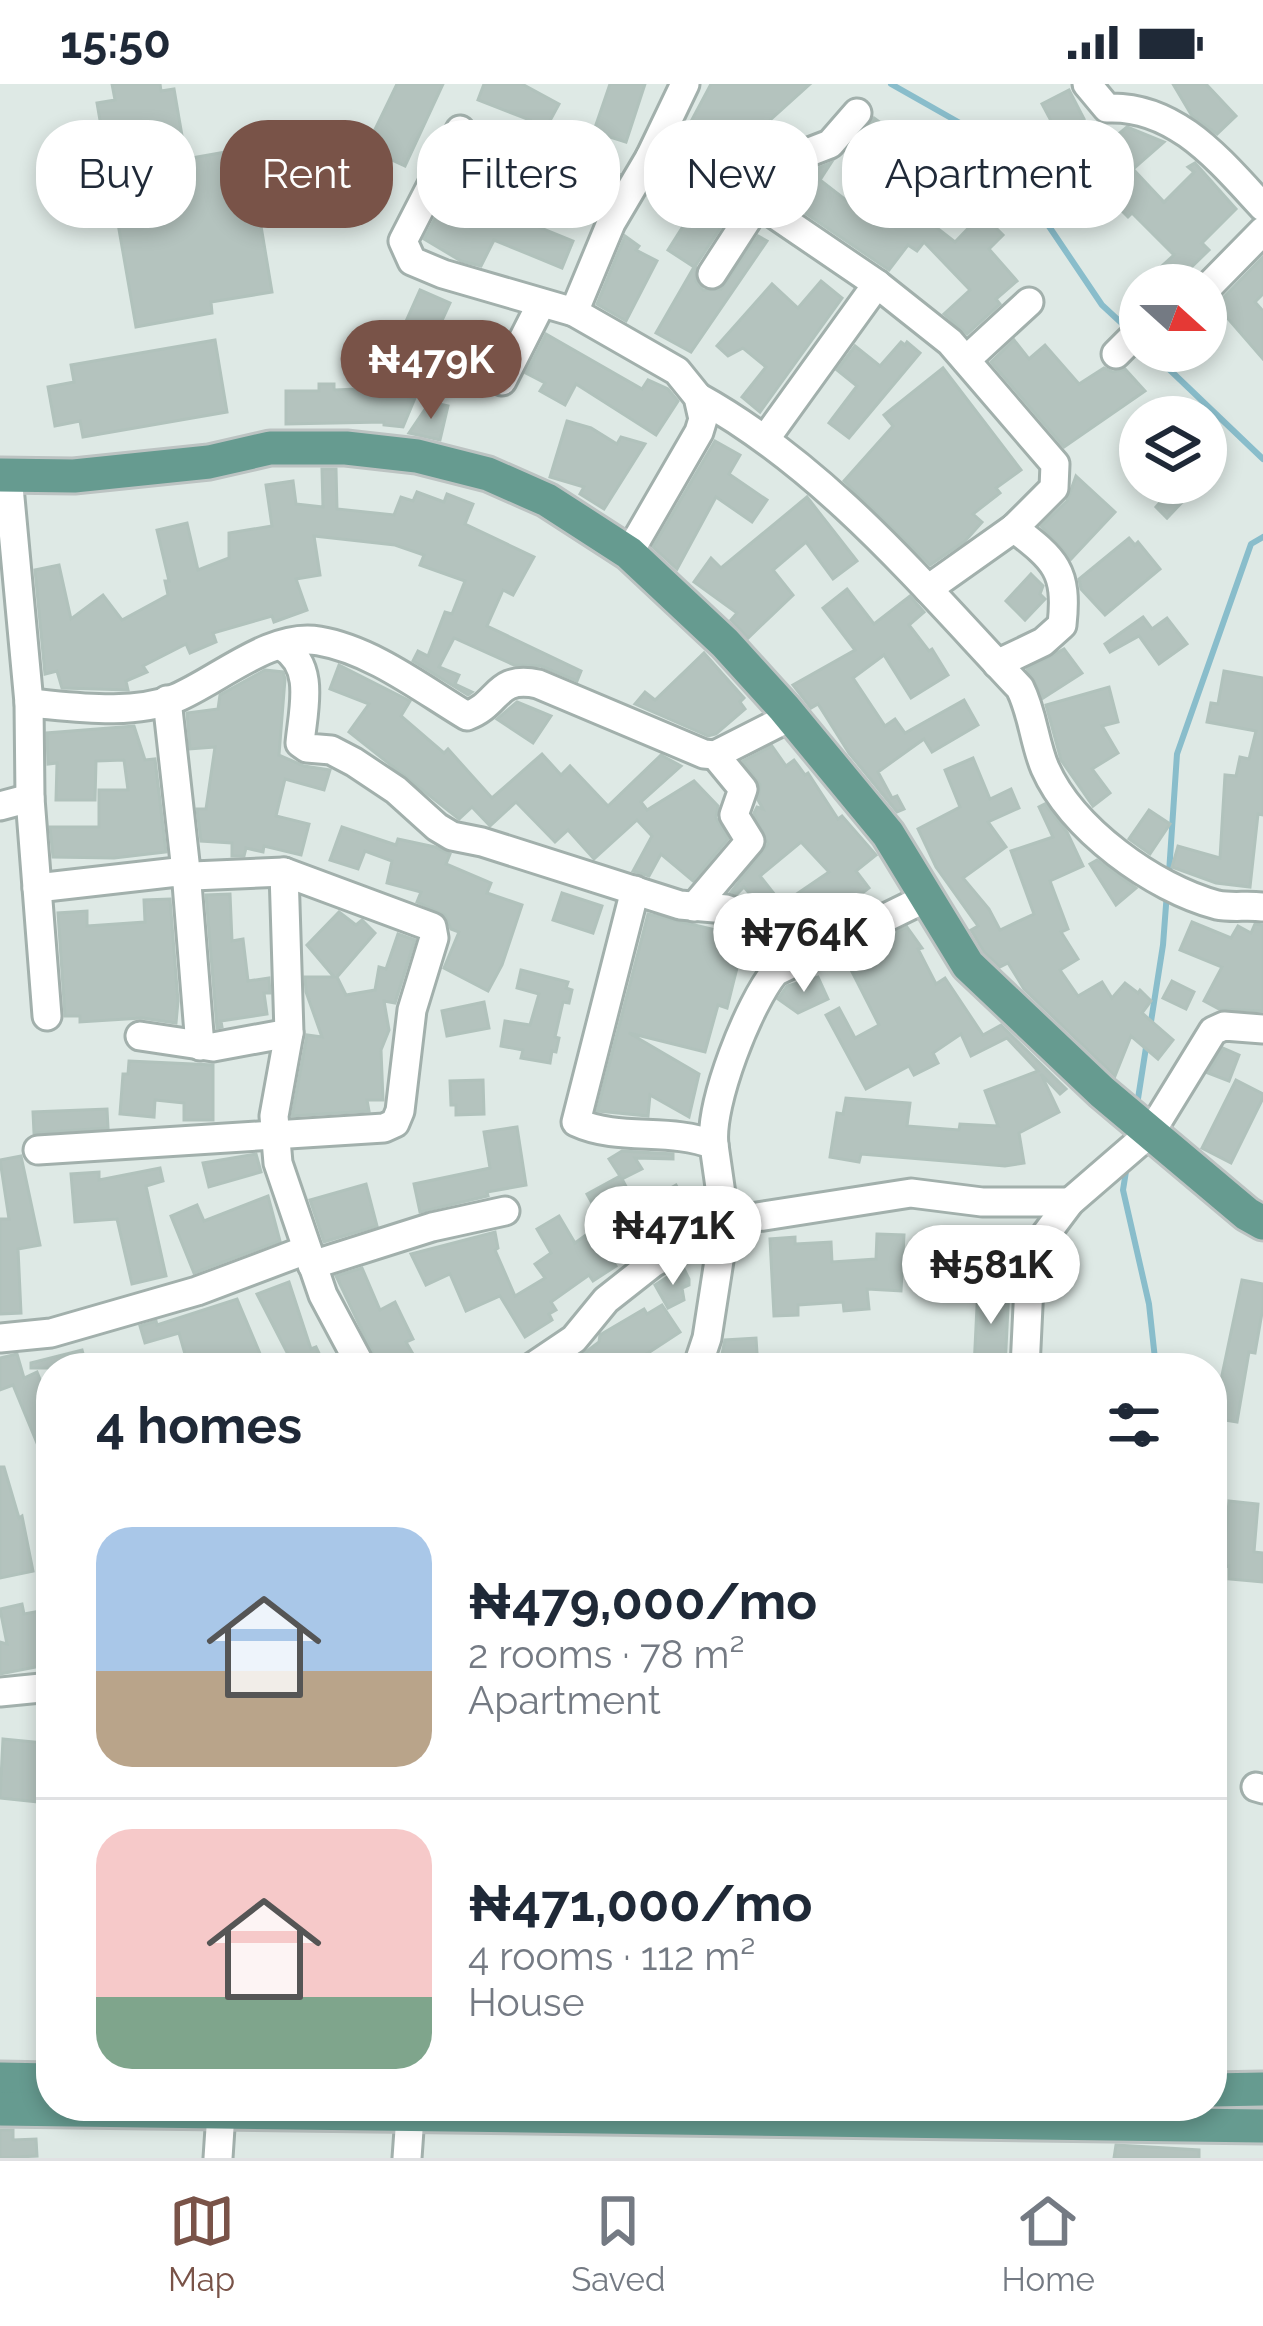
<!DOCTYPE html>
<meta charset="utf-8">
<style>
body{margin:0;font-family:Raleway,sans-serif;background:#f6f6f7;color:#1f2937;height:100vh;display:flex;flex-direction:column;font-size:45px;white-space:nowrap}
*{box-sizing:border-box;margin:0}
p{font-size:39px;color:#747a83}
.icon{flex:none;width:66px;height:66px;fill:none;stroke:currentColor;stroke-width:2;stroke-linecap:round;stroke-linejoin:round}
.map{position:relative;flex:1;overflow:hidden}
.side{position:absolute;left:36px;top:1269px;width:1191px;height:768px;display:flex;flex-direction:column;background:#fff;border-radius:48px;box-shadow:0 6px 18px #0003}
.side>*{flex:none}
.hud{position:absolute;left:36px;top:36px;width:1191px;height:108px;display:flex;gap:24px}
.needle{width:78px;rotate:111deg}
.buttons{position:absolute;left:1119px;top:180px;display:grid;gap:24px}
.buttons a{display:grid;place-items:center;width:108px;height:108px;border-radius:50%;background:#fff;box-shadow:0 6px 18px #0003;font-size:60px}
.price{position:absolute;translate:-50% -102px;padding:0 27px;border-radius:42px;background:#fff;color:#222;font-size:39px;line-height:78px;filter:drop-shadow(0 3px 6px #0008)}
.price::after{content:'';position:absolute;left:50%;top:72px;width:36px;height:27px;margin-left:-18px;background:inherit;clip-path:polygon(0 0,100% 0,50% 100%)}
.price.selected{background:#795348;color:#fff}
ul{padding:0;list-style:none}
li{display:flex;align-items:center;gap:36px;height:300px;padding:0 60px}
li+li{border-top:3px solid #e0e1e3}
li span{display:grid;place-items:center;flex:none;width:336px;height:240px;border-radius:36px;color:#555}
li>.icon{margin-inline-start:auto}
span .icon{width:144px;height:144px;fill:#fffc;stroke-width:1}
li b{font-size:51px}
h2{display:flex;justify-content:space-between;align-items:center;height:144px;padding:0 60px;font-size:51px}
.pill{padding:0 42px;border-radius:48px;background:#fff;box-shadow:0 6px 18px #0003;font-size:42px;line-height:108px}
.pill.selected{background:#795348;color:#fff}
.status{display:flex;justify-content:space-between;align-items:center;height:84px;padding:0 60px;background:#fff;direction:ltr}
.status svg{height:33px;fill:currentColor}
.tabs{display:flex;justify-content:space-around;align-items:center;height:168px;border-top:3px solid #e0e1e3;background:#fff;font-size:33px;color:#747a83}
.tabs a{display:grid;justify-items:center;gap:6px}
.tabs .selected{color:#795348}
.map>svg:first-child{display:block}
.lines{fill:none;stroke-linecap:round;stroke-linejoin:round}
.stream{stroke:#89bdcb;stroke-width:6}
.building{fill:#b4c3be;stroke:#b1c2bc;stroke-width:3;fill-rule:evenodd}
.minor-casing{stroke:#a2b0ac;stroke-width:33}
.major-casing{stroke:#bcc3c2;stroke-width:39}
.minor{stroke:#fff;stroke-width:27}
.major{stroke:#669b90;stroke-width:33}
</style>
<div class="status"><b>15:50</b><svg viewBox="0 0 49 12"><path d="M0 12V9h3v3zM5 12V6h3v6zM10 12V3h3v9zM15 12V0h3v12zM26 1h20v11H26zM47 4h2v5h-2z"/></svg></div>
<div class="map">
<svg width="1263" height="2074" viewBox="0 0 1263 2074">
<rect width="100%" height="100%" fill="#dee9e5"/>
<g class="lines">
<g class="stream">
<polyline points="891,0 1004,64 1044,135 1102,221 1129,246"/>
<polyline points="1150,267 1263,375"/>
<polyline points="1169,789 1177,670 1251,460 1263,453"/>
<polyline points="1150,944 1163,861 1167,808"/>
<polyline points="1137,1021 1147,957"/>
<polyline points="1127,1081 1123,1106 1149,1220 1156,1284"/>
</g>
</g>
<g class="building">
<polygon points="112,0 160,0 161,7 174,5 186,75 248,64 272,208 211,218 212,229 136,243 97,19 115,16"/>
<polygon points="397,0 443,0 405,82 366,64"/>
<polygon points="484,0 522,0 559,20 546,44 588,64 610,0 645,0 626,58 607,52 595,76 619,90 607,110 532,74 504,129 573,157 562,184 494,156 481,182 461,177 424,155 442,121 445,122 469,68 509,85 530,36 478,16"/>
<polygon points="711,0 810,0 768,38 777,42 749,93 679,60"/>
<polygon points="1173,0 1206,0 1236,32 1217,50 1192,32"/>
<polygon points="1069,6 1084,35 1058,50 1042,20"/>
<polygon points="874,34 881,39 875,47 906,72 885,99 847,68"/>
<polygon points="1127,43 1164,58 1133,85 1164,118 1194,88 1188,83 1195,79 1236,125 1202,159 1209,166 1173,201 1141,201 1174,171 1132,129 1128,133 1096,101 1091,107 1055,76 1064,65 1082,80"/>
<polygon points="831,79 820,96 882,144 901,116 955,158 982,130 1003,151 989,165 1017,197 996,215 1000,220 967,250 944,230 970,206 924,158 917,167 908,161 889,186 789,118 811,87"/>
<polygon points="701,114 727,125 725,129 729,131 696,181 696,197 703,206 721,205 758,152 767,157 691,268 656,249 694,183 668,166"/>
<polygon points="625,152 639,162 636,166 657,177 626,237 597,220"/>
<polygon points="1263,173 1263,210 1255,218 1263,227 1263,275 1224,230 1206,248 1206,223 1219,218"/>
<polygon points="821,197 842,214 760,328 742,313 766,283 743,264 728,272 717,262 772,200 798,224"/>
<polygon points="420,206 450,219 434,254 440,257 431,277 395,262"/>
<polygon points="483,244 502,257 476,294 456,280"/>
<polygon points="546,250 642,305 648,296 668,305 678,317 656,351 576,300 565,321 540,307 545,299 526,289"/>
<polygon points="215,256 227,328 83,353 80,337 55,342 48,303 74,298 71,281"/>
<polygon points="1014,256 1029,275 1045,261 1079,300 1104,284 1113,288 1125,285 1145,307 1064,363 991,278"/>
<polygon points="901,258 905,261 907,258 920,269 849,354 829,339 857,302 837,286 855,262 880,282"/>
<polygon points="943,284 1021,386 996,404 1000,409 973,430 982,438 965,457 930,481 844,397 893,342 884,331"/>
<polygon points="319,300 334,300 334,306 403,303 403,312 415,314 403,343 384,341 384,338 286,340 286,307 319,307"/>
<polygon points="430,318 448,322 440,356 409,349"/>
<polygon points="567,337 591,344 617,360 621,353 645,360 604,425 580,410 584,403 550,393"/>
<polygon points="715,357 740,371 729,390 767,416 752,438 716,413 677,485 653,463"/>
<polygon points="322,385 336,385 337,425 394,431 401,413 413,417 417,408 444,418 447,410 473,420 465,440 534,473 513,511 503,506 487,542 581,587 577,597 541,582 514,581 454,554 439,583 459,591 455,600 472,608 468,611 413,577 418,567 428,572 445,528 452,530 465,497 420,481 424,471 395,461 314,452 320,491 296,495 307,526 274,538 272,532 213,549 216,558 190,569 186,560 143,582 147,588 126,597 128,606 62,604 57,587 45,590 35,486 59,481 71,535 103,511 122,536 168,511 165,497 169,497 157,446 187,439 198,486 229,474 229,449 272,442 266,401 293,397 296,420 323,423"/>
<polygon points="1076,392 1115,428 1071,475 1041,442 1067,417"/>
<polygon points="1150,399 1174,399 1188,412 1167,434 1156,423 1165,413"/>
<polygon points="807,413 857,477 833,495 806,458 773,486 793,511 748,554 731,536 737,529 694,498 711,474 721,484"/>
<polygon points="1129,454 1135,461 1138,458 1160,485 1105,531 1081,505 1079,495"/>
<polygon points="1031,490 1043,502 1040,510 1045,515 1025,536 1006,517"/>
<polygon points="847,505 874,540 910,512 924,528 909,541 929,567 932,565 948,591 911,614 884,571 853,594 885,642 895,635 905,649 964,616 978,641 932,668 924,655 878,688 892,714 897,712 904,725 897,728 849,669 818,620 811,624 793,601 855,566 823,524"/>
<polygon points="1143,533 1152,545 1167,534 1187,560 1159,580 1139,552 1110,568 1105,560"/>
<polygon points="1064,565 1082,589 1043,614 1027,585"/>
<polygon points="704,569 744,614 740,618 745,625 716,650 708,652 635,620 645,608 655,616"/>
<polygon points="339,581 410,617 401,632 444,669 448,665 492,714 542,670 561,691 570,682 608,722 661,671 681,682 641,718 647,726 694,697 718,722 716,734 728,755 693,797 661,770 649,792 633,787 652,752 637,736 594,775 568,746 555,758 516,718 490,742 472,723 459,735 349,648 369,620 330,605"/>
<polygon points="265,586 283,588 285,595 279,671 304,682 330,686 324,706 285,695 276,732 309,740 301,771 264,762 263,768 246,764 244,772 232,772 232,759 201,757 197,725 206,725 215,663 190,665 187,629 218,625 220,611"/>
<polygon points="1224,587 1263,594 1263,731 1258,730 1250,803 1216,799 1172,783 1178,762 1220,774 1225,691 1236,692 1240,673 1249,675 1256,647 1207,638 1211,619 1218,620"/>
<polygon points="1109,603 1118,638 1102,642 1118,669 1092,685 1110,709 1093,722 1061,676 1046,621"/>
<polygon points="517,618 551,632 533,659 497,635"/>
<polygon points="134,642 145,676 155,675 166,768 114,774 53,773 50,743 99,743 99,706 128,706 124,676 96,677 95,716 56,716 57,679 48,680 47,649"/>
<path d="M772 662 786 682 794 676 805 691 808 689 838 735 842 732 876 771 856 787 869 804 857 813 860 817 814 849 801 831 791 840 755 816 744 803 737 810 731 808 768 760 754 729 757 723 763 725 758 716 760 701 743 677ZM801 758 829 788 782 820 760 792Z"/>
<polygon points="973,674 990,715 1011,705 1019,724 988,738 1006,763 963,794 989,825 1000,846 1034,830 1011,767 1053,753 1039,723 1045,720 1067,748 1083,782 1050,797 1068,845 1061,848 1078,875 1060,886 1078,912 1102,898 1112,914 1125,899 1138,909 1140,906 1151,917 1142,929 1173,956 1158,975 1131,952 1115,992 1024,905 1008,879 1000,883 984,868 971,846 978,842 936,783 918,745 960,723 945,686"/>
<polygon points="1149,726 1170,740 1150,770 1129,755"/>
<polygon points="342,743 396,761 398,755 435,763 450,770 446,780 491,799 487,809 522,821 502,881 488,907 444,884 459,848 451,845 445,831 417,818 421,808 387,799 392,777 365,767 358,785 330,776"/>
<polygon points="1097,776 1136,804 1116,821 1090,780"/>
<polygon points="562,809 602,822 593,849 553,836"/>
<polygon points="230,810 232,857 243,855 248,897 269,894 270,909 264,909 267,930 221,937 222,943 217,944 206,811"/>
<polygon points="170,815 178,917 176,939 142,934 80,938 80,932 65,932 58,829 87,827 87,842 145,838 144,816"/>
<polygon points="339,828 356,841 362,836 375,849 337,893 346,911 375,906 379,883 386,885 398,850 415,856 395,919 384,917 389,946 381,966 383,1016 367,1016 369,1027 292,1032 307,951 322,953 306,908 305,893 334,893 307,861"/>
<polygon points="648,830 750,854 744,881 738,880 727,924 718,921 705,968 629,949 699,990 689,1033 650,1011 648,1032 597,1027"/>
<polygon points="1192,838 1231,854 1238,842 1251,849 1255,840 1263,841 1263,927 1219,925 1204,917 1222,883 1180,866"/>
<polygon points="907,843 922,864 918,865 936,900 945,894 983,951 1001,941 1066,1005 1060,1010 1041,990 1059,1028 1019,1049 1024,1079 1005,1082 861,1070 859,1078 830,1073 837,1029 843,1030 846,1014 910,1019 907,1042 959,1046 960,1040 998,1042 985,1007 1038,987 1007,954 971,972 961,950 933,969 938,979 914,991 909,982 866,1005 826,931 839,924 855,954 879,941 845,874"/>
<polygon points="521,886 568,898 566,904 572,906 569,919 563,918 555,953 559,954 556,968 552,967 550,979 521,974 523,966 501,962 505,937 530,941 539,910 517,904"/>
<polygon points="818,893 828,915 798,929 778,915 787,902"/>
<polygon points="1172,897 1194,908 1186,925 1163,914"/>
<polygon points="484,918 489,944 447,952 442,927"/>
<polygon points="1223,964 1239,971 1229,997 1208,989"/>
<polygon points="129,977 213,981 213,1036 184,1036 184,1019 155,1016 154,1033 120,1030 123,990 128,990"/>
<polygon points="483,996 484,1030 456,1031 456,1021 451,1021 450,997"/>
<polygon points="1236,996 1263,1010 1263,1014 1231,1079 1202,1064"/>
<polygon points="107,1025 108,1044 34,1049 33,1028"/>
<polygon points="517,1043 526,1101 487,1108 488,1112 420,1128 414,1100 490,1084 484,1048"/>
<polygon points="622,1067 673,1070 673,1075 635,1074 642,1085 622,1095 637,1123 676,1101 683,1113 673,1118 681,1132 632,1160 611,1123 598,1130 587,1110 620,1092 609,1075"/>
<polygon points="256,1070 261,1088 209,1103 203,1079"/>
<polygon points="21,1072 40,1161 18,1165 21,1229 0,1230 0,1135 9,1135 0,1076"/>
<polygon points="160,1084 163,1097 146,1102 166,1192 132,1200 117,1135 75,1138 71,1090 99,1088 99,1096"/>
<polygon points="366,1100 377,1142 324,1158 310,1116"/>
<polygon points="268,1112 280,1157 194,1189 171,1132 197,1121 204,1137"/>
<polygon points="559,1132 575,1159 593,1146 616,1182 593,1197 589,1191 551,1218 556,1226 549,1230 552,1236 525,1253 500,1212 466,1227 450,1190 426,1201 411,1170 495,1148 498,1164 495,1166 515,1212 545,1194 535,1180 551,1169 537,1145"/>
<polygon points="877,1150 904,1151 901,1207 867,1205 869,1225 844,1227 843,1218 798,1221 798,1231 774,1232 770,1155 795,1153 795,1160 831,1158 832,1178 876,1175"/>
<polygon points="683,1183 689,1195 689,1201 682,1204 684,1216 668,1224 655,1201"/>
<polygon points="362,1184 380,1226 395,1218 413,1255 406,1258 421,1284 380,1284 336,1192"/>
<polygon points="1242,1196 1263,1200 1263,1223 1255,1269 1249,1268 1237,1338 1213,1334"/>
<polygon points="289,1198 311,1265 316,1263 326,1284 295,1284 257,1210"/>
<polygon points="978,1202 1009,1204 1005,1284 974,1284"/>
<polygon points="237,1215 266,1284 189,1284 179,1249 145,1259 140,1242 156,1237 157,1241"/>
<polygon points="662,1221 680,1248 642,1273 648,1284 565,1284 599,1258 600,1251 644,1225 647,1230"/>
<polygon points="756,1254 758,1284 719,1284 725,1256"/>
<polygon points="82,1266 87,1284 31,1284 31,1279"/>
<polygon points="17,1270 24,1294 37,1288 51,1322 51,1393 13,1301 0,1306 0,1274"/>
<polygon points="0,1383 4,1383 19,1434 22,1432 33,1487 0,1494"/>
<polygon points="1229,1417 1258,1420 1254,1468 1263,1469 1263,1498 1229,1495 1229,1482 1223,1483"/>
<polygon points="22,1520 24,1530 51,1525 51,1580 0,1590 0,1558 7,1560 0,1525"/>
<polygon points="3,1655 45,1659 39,1718 0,1714"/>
<polygon points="0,2046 13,2046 13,2056 36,2055 37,2072 0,2074"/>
<polygon points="1116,2061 1199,2066 1199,2074 1114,2074"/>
</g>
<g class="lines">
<defs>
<g id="minor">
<path d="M1087 0 1107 24C1176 21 1220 77 1263 123"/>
<polyline points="460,46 403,157 412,177 443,190 574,228 677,287 698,313 703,335 699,348 629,469"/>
<polyline points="650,73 758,119 877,200 950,258 1055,380 1054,404 1014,444 928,505"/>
<polyline points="764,122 799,72 830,60 857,29"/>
<polyline points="712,190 758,119"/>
<polyline points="1206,205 1263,147"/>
<polyline points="574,228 611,139 650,73 685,0"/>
<polyline points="1116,270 1140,246"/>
<polyline points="966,276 1029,218"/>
<polyline points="502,297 541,220"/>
<path d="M698 313C826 384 921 499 1020 604 1033 630 1034 658 1045 684 1072 745 1153 804 1217 821 1231 824 1248 821 1263 823"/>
<polyline points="766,354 877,200"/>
<polyline points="8,392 29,619 30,714 47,932"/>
<path d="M282 562C316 582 303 626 300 659L307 664 331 666 354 678 396 706 437 743 452 752 482 758 680 821 726 825 753 834 807 874"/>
<path d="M997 580 1043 558 1062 541C1068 486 1055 476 1014 444"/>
<path d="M29 619C76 623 131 632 176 614 217 597 272 548 319 557 372 566 422 605 467 632 500 620 495 591 538 600L704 670 715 671 792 632"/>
<polyline points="0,722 30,714"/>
<polyline points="284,788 289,949 274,1032 278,1079 323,1211 362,1284"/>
<polyline points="37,804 186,787 200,962"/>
<path d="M635 806 576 1038C619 1058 670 1043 714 1061L725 1138 707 1254 697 1284"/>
<polyline points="694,823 750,757 734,731 743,705 715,671"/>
<polyline points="140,952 213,963 289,949"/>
<path d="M714 1061C709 1020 749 919 775 888L928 813"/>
<polyline points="38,1066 384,1044 395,1039 400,1027 412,926 434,854 432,843 284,788 193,792 186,787 167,616"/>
<polyline points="312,1181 432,1143 505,1127"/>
<polyline points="0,1254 51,1249 197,1207 306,1166"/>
<polyline points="531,1284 574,1255 606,1216 653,1179 725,1138 911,1109 982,1118 1070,1118"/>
<polyline points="1025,1284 1030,1181 1046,1150 1070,1118 1151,1048 1213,947 1224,942 1263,945"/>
<polyline points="0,1608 51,1603"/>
<polyline points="1256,1703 1263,1705"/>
<polyline points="218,2074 221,2029"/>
<polyline points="407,2074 410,2032"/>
</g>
<g id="major">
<polyline points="0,391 74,392 209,378 270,364 346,364 417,372 488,390 547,416 629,469 725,559 784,624 888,750 968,881 1102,1008 1247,1130 1263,1139"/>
<polyline points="0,1995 51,1996"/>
<polyline points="1212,2006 1263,2005"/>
<polyline points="0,2025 1263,2042"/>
</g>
</defs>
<use href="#minor" class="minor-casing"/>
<use href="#major" class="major-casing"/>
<use href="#minor" class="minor"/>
<use href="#major" class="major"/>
</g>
</svg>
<div class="buttons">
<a><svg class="needle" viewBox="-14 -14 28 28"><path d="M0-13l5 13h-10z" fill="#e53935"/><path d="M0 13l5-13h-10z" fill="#747a83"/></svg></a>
<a><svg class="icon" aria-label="layers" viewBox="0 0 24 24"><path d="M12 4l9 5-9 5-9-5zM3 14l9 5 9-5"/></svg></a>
</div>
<b class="price selected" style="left:431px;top:338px">₦479K</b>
<b class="price" style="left:804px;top:911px">₦764K</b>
<b class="price" style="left:673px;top:1204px">₦471K</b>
<b class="price" style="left:991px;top:1243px">₦581K</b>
<div class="hud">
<a class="pill">Buy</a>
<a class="pill selected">Rent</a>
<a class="pill">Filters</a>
<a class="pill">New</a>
<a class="pill">Apartment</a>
</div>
<section class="side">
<h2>4 homes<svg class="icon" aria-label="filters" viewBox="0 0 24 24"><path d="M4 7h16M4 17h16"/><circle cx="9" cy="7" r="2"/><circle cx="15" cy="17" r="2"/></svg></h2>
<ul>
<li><span style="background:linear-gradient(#a9c7e8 60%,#b9a48a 0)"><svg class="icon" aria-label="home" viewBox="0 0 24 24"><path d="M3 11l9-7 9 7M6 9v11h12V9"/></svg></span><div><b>₦479,000/mo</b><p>2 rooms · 78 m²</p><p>Apartment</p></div></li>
<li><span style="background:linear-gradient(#f6c9c9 70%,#7fa58c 0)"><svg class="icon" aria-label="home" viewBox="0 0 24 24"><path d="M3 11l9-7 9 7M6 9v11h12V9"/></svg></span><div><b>₦471,000/mo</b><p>4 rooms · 112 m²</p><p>House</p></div></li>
</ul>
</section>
</div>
<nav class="tabs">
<a class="selected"><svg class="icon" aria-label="map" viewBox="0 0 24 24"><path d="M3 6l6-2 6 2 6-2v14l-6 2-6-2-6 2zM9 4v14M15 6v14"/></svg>Map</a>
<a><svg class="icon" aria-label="saved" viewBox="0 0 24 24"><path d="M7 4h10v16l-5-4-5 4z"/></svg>Saved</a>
<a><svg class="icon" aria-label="home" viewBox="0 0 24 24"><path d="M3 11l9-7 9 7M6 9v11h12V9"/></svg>Home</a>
</nav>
